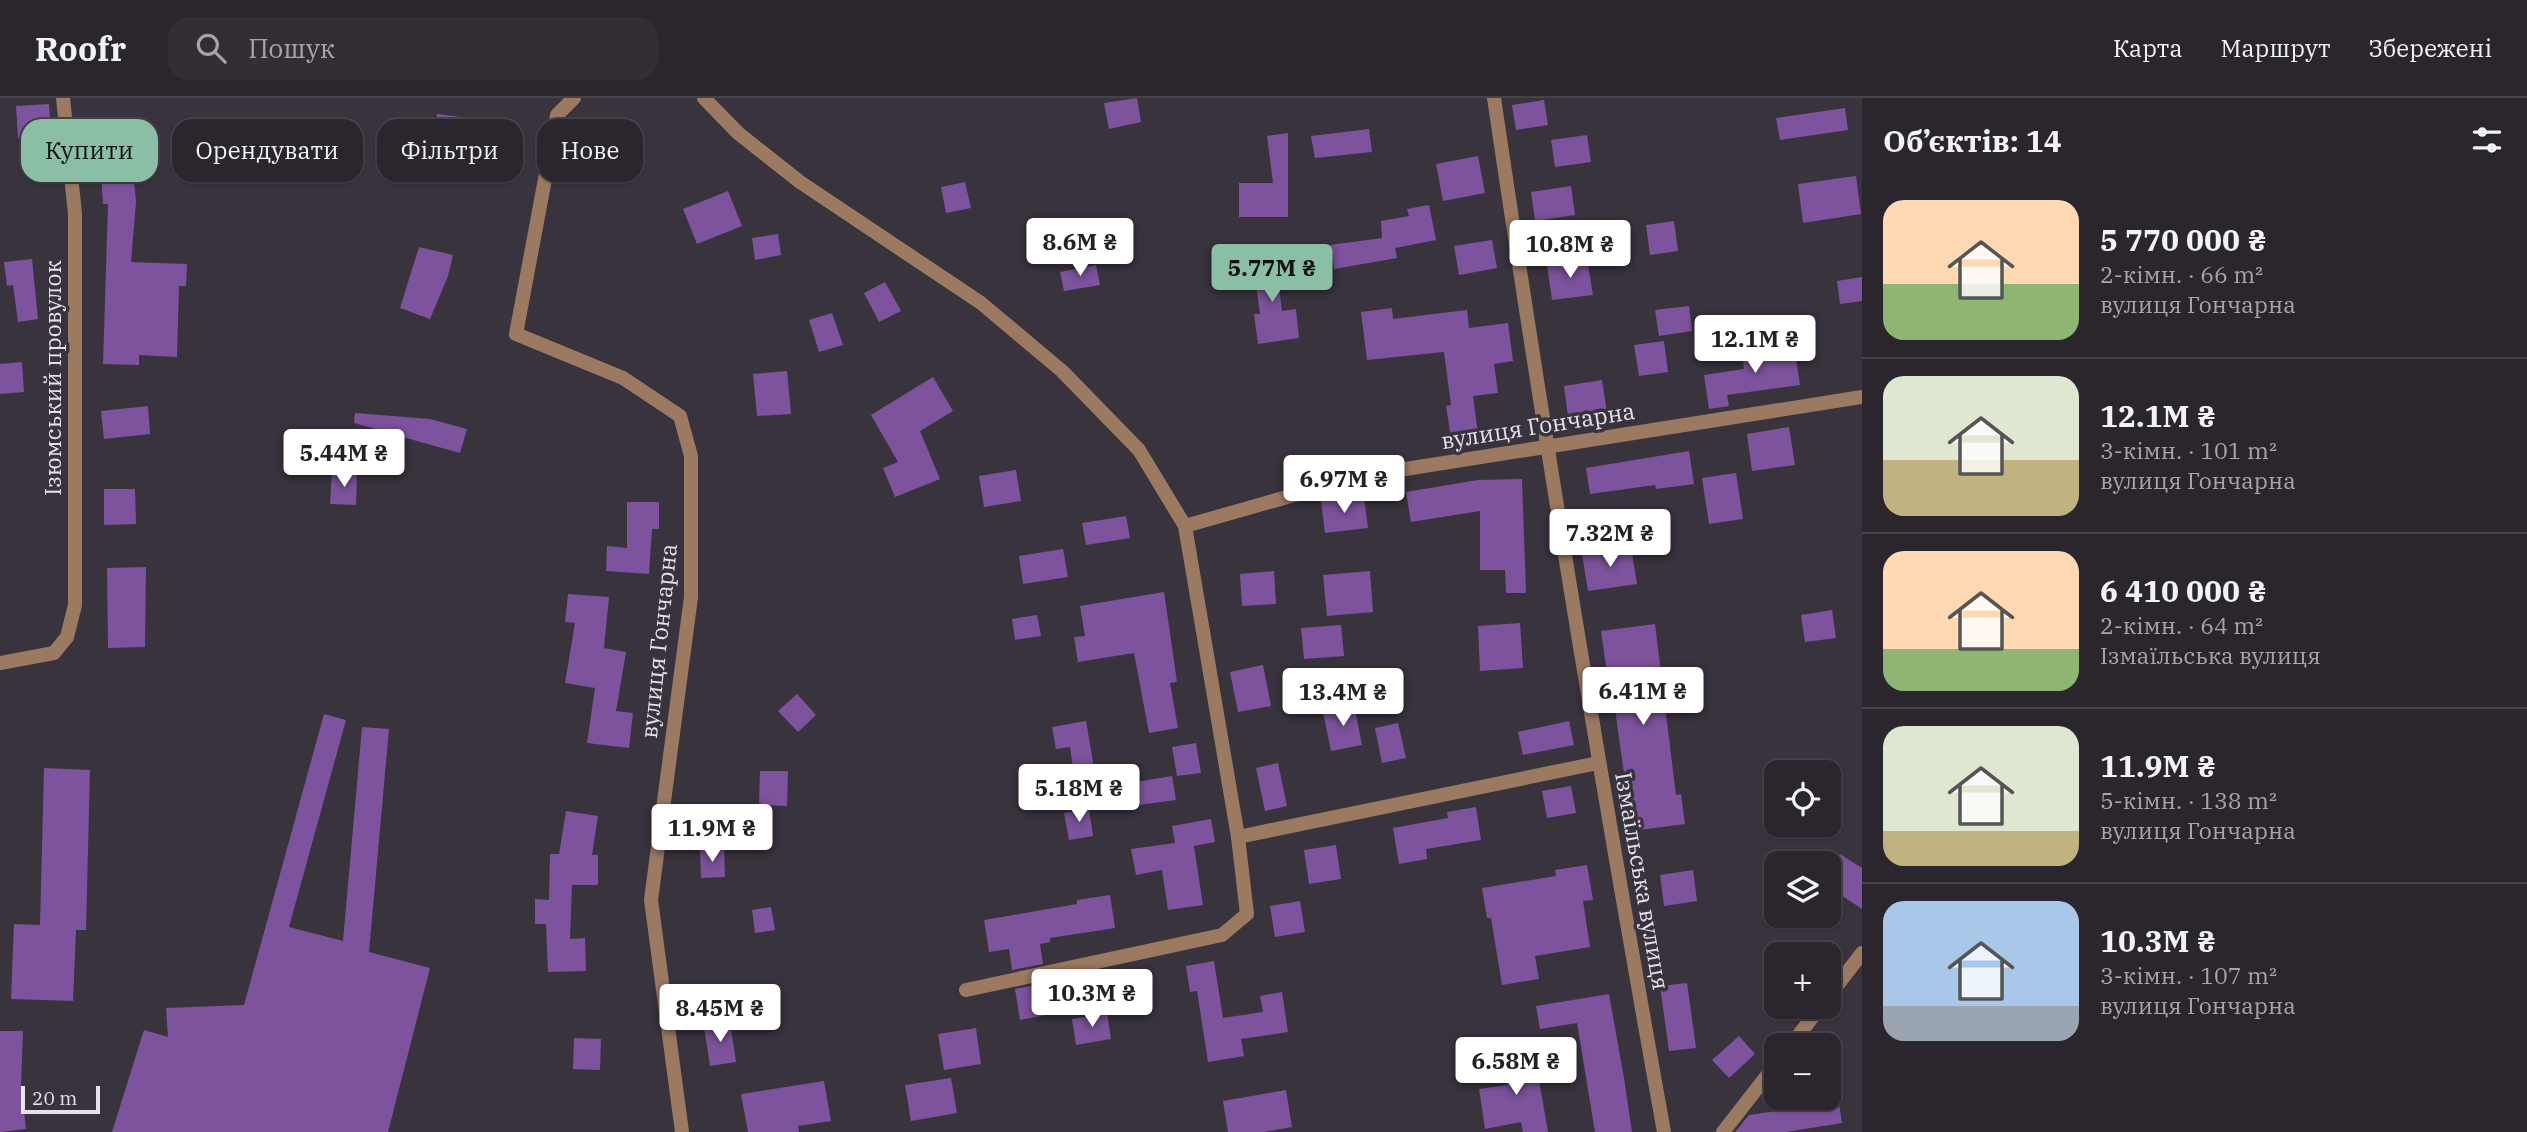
<!DOCTYPE html>
<html lang="uk">
<meta charset="utf-8">
<style>
body{margin:0;font-family:"IBM Plex Serif",serif;background:#332e36;color:#f1f3f6;height:100vh;display:flex;flex-direction:column;font-size:26px;white-space:nowrap}
*{box-sizing:border-box;margin:0}
p{font-size:23px;color:#a6a5aa}
.icon{flex:none;width:38px;height:38px;fill:none;stroke:currentColor;stroke-width:2;stroke-linecap:round;stroke-linejoin:round}
.map{position:relative;flex:1;overflow:hidden}
.details{display:flex;flex-direction:column;background:#2b262e;width:665px}
.details>*{flex:none}
.guide{position:absolute;left:21px;top:21px;width:665px;height:63px;display:flex;gap:14px}
.buttons{position:absolute;left:1764px;top:662px;display:grid;gap:14px}
.buttons a{display:grid;place-items:center;width:77px;height:77px;border-radius:14px;background:#2b262e;box-shadow:0 2px 5px #0004,0 0 0 2px #47434a;font-size:35px}
.scale{position:absolute;left:21px;bottom:18px;width:79px;box-sizing:border-box;padding-left:7px;border:4px solid #e6e2e9;border-top:0;font-size:19px;line-height:24px;white-space:nowrap;color:#e6e2e9;-webkit-text-stroke:5px #39333e;paint-order:stroke}
.price{position:absolute;translate:-50% -60px;padding:0 16px;border-radius:7px;background:#fff;color:#222;font-size:23px;line-height:46px;filter:drop-shadow(0 2px 4px #0008)}
.price::after{content:'';position:absolute;left:50%;top:42px;width:21px;height:16px;margin-left:-10px;background:inherit;clip-path:polygon(0 0,100% 0,50% 100%)}
.price.active{background:#8abfa5;color:#111}
ul{padding:0;list-style:none}
li{display:flex;align-items:center;gap:21px;height:175px;padding:0 21px}
li+li{border-top:2px solid #47434a}
li span{display:grid;place-items:center;flex:none;width:196px;height:140px;border-radius:21px;color:#555}
li>.icon{margin-inline-start:auto}
span .icon{width:84px;height:84px;fill:#fffc;stroke-width:1}
li b{font-size:30px}
h2{display:flex;justify-content:space-between;align-items:center;height:84px;padding:0 21px;font-size:30px}
.tag{padding:0 24px;border-radius:21px;background:#2b262e;box-shadow:0 2px 5px #0004,0 0 0 2px #47434a;font-size:24px;line-height:63px}
.tag.active{background:#8abfa5;color:#111}
header{display:flex;align-items:center;gap:42px;box-sizing:border-box;height:98px;padding:0 35px;background:#2b262e;border-bottom:2px solid #47434a}
header strong{font-size:33px}
nav{display:flex;gap:38px;margin-inline-start:auto;font-size:24px}
.search{width:490px;height:63px;background:#332e36;display:flex;align-items:center;gap:18px;box-sizing:border-box;padding:0 24px;border-radius:21px;color:#a6a5aa;font-size:26px}
main{display:flex;flex:1;min-height:0}
.map>svg:first-child{display:block}
.building{fill:#7d539d}
.lines{fill:none;stroke-linecap:round;stroke-linejoin:round}
.street{stroke:#9c7a62;stroke-width:14}
.labels{text-anchor:middle;stroke-width:7;stroke-linejoin:round;paint-order:stroke}
.street-label{font-size:23px;fill:#e6e2e9;stroke:#39333e}
</style>
<header>
<strong>Roofr</strong>
<div class="search"><svg class="icon" aria-label="search" viewBox="0 0 24 24"><circle cx="10" cy="10" r="6"/><path d="M15 15l6 6"/></svg>Пошук</div>
<nav><a>Карта</a><a>Маршрут</a><a>Збережені</a></nav>
</header>
<main>
<div class="map">
<svg width="1862" height="1034" viewBox="0 0 1862 1034">
<rect width="100%" height="100%" fill="#39333e"/>
<g class="building">
<polygon points="1137,0 1141,24 1109,31 1104,5"/>
<polygon points="1544,2 1548,27 1516,32 1512,7"/>
<polygon points="49,6 51,37 18,40 16,8"/>
<polygon points="1845,10 1848,32 1780,42 1776,20"/>
<polygon points="437,16 468,20 464,58 433,55"/>
<polygon points="1369,31 1372,54 1315,60 1311,38"/>
<rect x="278" y="32" width="32" height="54"/>
<polygon points="1288,35 1288,119 1239,119 1239,85 1273,85 1267,38"/>
<polygon points="1587,37 1591,64 1555,69 1551,42"/>
<polygon points="1478,58 1485,95 1443,103 1436,66"/>
<polygon points="133,72 136,104 131,164 187,166 186,188 179,188 177,259 139,257 139,267 103,266 108,106 103,106 101,74"/>
<polygon points="1856,78 1861,116 1803,125 1798,86"/>
<polygon points="965,84 971,110 946,115 941,89"/>
<polygon points="1571,88 1575,117 1535,123 1531,94"/>
<polygon points="728,93 742,128 697,146 683,111"/>
<polygon points="1429,107 1436,142 1395,150 1397,160 1334,171 1330,147 1382,140 1381,123 1409,118 1407,111"/>
<polygon points="1674,123 1678,153 1650,157 1646,127"/>
<polygon points="778,136 781,157 755,162 752,140"/>
<polygon points="1492,142 1497,170 1459,177 1454,148"/>
<polygon points="419,149 453,157 448,178 430,221 400,210"/>
<polygon points="1275,154 1282,213 1296,211 1299,240 1258,246 1254,216 1260,216 1252,157"/>
<polygon points="32,161 38,221 18,224 13,187 7,188 4,164"/>
<polygon points="1587,161 1593,197 1552,202 1547,167"/>
<polygon points="1096,167 1100,187 1064,193 1060,174"/>
<polygon points="1862,179 1862,203 1840,206 1837,183"/>
<polygon points="885,184 901,213 879,224 864,195"/>
<polygon points="1689,208 1692,233 1659,238 1655,212"/>
<polygon points="1392,210 1393,221 1467,212 1469,230 1508,225 1513,263 1494,266 1498,295 1473,298 1478,336 1451,340 1446,308 1451,307 1444,254 1367,262 1361,214"/>
<polygon points="832,215 843,247 819,254 809,222"/>
<polygon points="1664,243 1668,274 1639,278 1634,247"/>
<polygon points="1794,246 1800,287 1727,297 1729,308 1709,311 1704,277 1744,271 1742,253"/>
<polygon points="22,264 24,294 0,296 0,266"/>
<polygon points="787,273 791,316 757,318 753,276"/>
<polygon points="933,279 953,313 920,333 940,381 895,399 883,370 898,364 871,317"/>
<polygon points="1602,282 1608,321 1569,327 1564,288"/>
<polygon points="148,308 150,336 104,341 101,313"/>
<polygon points="355,315 430,321 467,331 460,355 399,338 398,355 373,353 375,331 354,325"/>
<polygon points="1789,329 1795,367 1752,373 1747,336"/>
<polygon points="1689,353 1694,386 1656,391 1655,387 1590,396 1586,370"/>
<polygon points="1016,372 1021,403 984,409 979,378"/>
<polygon points="332,374 357,376 356,407 330,406"/>
<polygon points="1736,375 1743,421 1709,426 1702,380"/>
<polygon points="1522,381 1526,495 1506,495 1505,472 1480,472 1480,413 1411,424 1406,394 1478,382"/>
<polygon points="104,391 135,391 136,426 104,427"/>
<polygon points="1364,399 1368,430 1325,435 1321,403"/>
<polygon points="627,404 659,404 659,431 652,431 649,476 606,473 607,448 627,450"/>
<polygon points="1126,418 1130,440 1086,447 1082,425"/>
<polygon points="1631,449 1637,486 1588,493 1582,456"/>
<polygon points="1063,451 1068,479 1023,486 1019,458"/>
<polygon points="146,469 145,549 108,550 107,470"/>
<polygon points="1274,473 1276,506 1242,508 1240,476"/>
<polygon points="1370,473 1373,514 1327,518 1323,477"/>
<polygon points="1164,494 1177,584 1170,585 1178,630 1149,635 1134,555 1078,564 1074,539 1085,538 1080,508"/>
<polygon points="568,496 609,499 604,550 626,554 616,613 633,615 629,650 587,645 595,590 565,585 575,525 565,524"/>
<polygon points="1832,512 1836,540 1805,544 1801,517"/>
<polygon points="1037,517 1041,538 1015,542 1012,521"/>
<polygon points="1520,525 1523,570 1480,573 1478,528"/>
<polygon points="1655,526 1676,697 1681,696 1685,726 1632,733 1611,582 1608,583 1601,533"/>
<polygon points="1341,527 1344,558 1304,561 1301,530"/>
<polygon points="1263,567 1271,608 1238,614 1230,574"/>
<polygon points="797,596 816,617 798,634 778,613"/>
<polygon points="1354,607 1362,647 1331,653 1323,614"/>
<polygon points="324,616 346,622 289,829 343,843 362,629 389,631 369,854 430,870 388,1034 112,1034 144,932 168,939 166,910 244,907"/>
<polygon points="1086,623 1094,670 1114,667 1118,689 1077,696 1070,649 1056,651 1052,629"/>
<polygon points="1569,623 1574,647 1523,657 1518,634"/>
<polygon points="1398,625 1406,660 1382,665 1375,630"/>
<polygon points="1196,645 1201,675 1177,678 1172,649"/>
<polygon points="1278,665 1287,708 1265,713 1256,670"/>
<polygon points="44,670 90,672 86,832 76,832 73,903 11,901 14,826 40,827"/>
<polygon points="760,673 788,673 787,708 759,707"/>
<polygon points="1172,678 1176,702 1139,707 1136,684"/>
<polygon points="1571,688 1576,715 1547,720 1542,693"/>
<polygon points="1476,709 1481,742 1426,751 1427,761 1399,766 1393,730 1448,720 1447,714"/>
<polygon points="1089,711 1093,738 1069,742 1064,715"/>
<polygon points="566,713 598,718 592,757 598,757 598,787 572,787 570,841 585,840 586,873 548,874 546,826 535,826 535,801 549,802 550,756 559,756"/>
<polygon points="1211,721 1215,744 1194,748 1203,807 1168,812 1162,772 1136,777 1131,751 1175,745 1172,728"/>
<polygon points="1336,747 1341,781 1309,786 1304,752"/>
<polygon points="700,752 724,752 725,779 701,780"/>
<polygon points="1840,756 1862,770 1862,811 1829,789 1829,774"/>
<polygon points="1587,767 1593,802 1583,803 1590,849 1535,858 1539,881 1502,887 1491,820 1487,820 1482,790 1556,778 1555,772"/>
<polygon points="1693,772 1697,803 1664,808 1660,777"/>
<polygon points="1110,797 1115,830 1050,840 1050,844 1040,846 1043,866 1012,872 1009,851 989,854 984,822 1077,806 1077,802"/>
<polygon points="1300,803 1305,834 1275,839 1270,808"/>
<polygon points="771,809 775,832 755,835 752,812"/>
<polygon points="1214,863 1223,920 1263,914 1260,898 1282,894 1288,934 1241,941 1244,958 1208,964 1197,893 1190,894 1186,868"/>
<polygon points="1134,872 1138,894 1114,898 1110,876"/>
<polygon points="1047,885 1052,916 1020,922 1015,891"/>
<polygon points="1687,885 1696,950 1669,953 1660,888"/>
<polygon points="1609,896 1624,980 1632,1034 1595,1034 1577,925 1540,931 1536,908"/>
<polygon points="1107,915 1111,941 1076,947 1072,921"/>
<polygon points="730,924 736,964 710,968 704,929"/>
<polygon points="976,930 981,966 944,972 938,936"/>
<polygon points="0,933 23,933 21,987 26,1031 0,1034"/>
<polygon points="1739,938 1755,956 1729,980 1712,962"/>
<polygon points="574,940 601,941 600,972 573,971"/>
<polygon points="1534,953 1548,1034 1523,1034 1521,1024 1485,1031 1479,991 1507,987 1503,958"/>
<polygon points="951,980 957,1015 911,1023 905,987"/>
<polygon points="824,983 831,1023 798,1028 799,1034 748,1034 741,996"/>
<polygon points="1286,992 1292,1029 1264,1034 1228,1034 1223,1003"/>
<polygon points="1803,999 1838,999 1842,1025 1786,1034 1735,1034 1749,1017 1805,1009"/>
</g>
<g class="lines">
<g class="street">
<polyline points="574,0 557,17 516,236 623,280 680,318 691,358 691,499 651,802 682,1034"/>
<polyline points="704,0 738,35 800,84 981,205 1062,273 1139,352 1185,428 1238,739 1247,816 1222,837 966,892"/>
<path d="M1494 0C1545 346 1602 690 1664 1034"/>
<polyline points="1185,428 1361,378 1862,299"/>
<polyline points="0,565 54,555 67,539 75,507 75,116 63,0"/>
<polyline points="1238,739 1598,665"/>
<polyline points="1829,898 1862,855"/>
<polyline points="1791,947 1821,908"/>
<polyline points="1723,1034 1776,966"/>
</g>
</g>
<g class="labels">
<g class="street-label">
<text transform="translate(53 280) rotate(-90)" y="8">Ізюмський провулок</text>
<text transform="translate(1538 328) rotate(-9)" y="8">вулиця Гончарна</text>
<text transform="translate(659 543) rotate(-84)" y="8">вулиця Гончарна</text>
<text transform="translate(1642 783) rotate(80)" y="8">Ізмаїльська вулиця</text>
</g>
</g>
</svg>
<div class="buttons">
<a><svg class="icon" aria-label="locate" viewBox="0 0 24 24"><circle cx="12" cy="12" r="6"/><path d="M12 2v4M12 18v4M2 12h4M18 12h4"/></svg></a>
<a><svg class="icon" aria-label="layers" viewBox="0 0 24 24"><path d="M12 4l9 5-9 5-9-5zM3 14l9 5 9-5"/></svg></a>
<a>+</a>
<a>−</a>
</div>
<div class="scale">20 m</div>
<b class="price" style="left:1080px;top:180px">8.6M ₴</b>
<b class="price" style="left:1570px;top:182px">10.8M ₴</b>
<b class="price active" style="left:1272px;top:206px">5.77M ₴</b>
<b class="price" style="left:1755px;top:277px">12.1M ₴</b>
<b class="price" style="left:344px;top:391px">5.44M ₴</b>
<b class="price" style="left:1344px;top:417px">6.97M ₴</b>
<b class="price" style="left:1610px;top:471px">7.32M ₴</b>
<b class="price" style="left:1643px;top:629px">6.41M ₴</b>
<b class="price" style="left:1343px;top:630px">13.4M ₴</b>
<b class="price" style="left:1079px;top:726px">5.18M ₴</b>
<b class="price" style="left:712px;top:766px">11.9M ₴</b>
<b class="price" style="left:1092px;top:931px">10.3M ₴</b>
<b class="price" style="left:720px;top:946px">8.45M ₴</b>
<b class="price" style="left:1516px;top:999px">6.58M ₴</b>
<div class="guide">
<a class="tag active">Купити</a>
<a class="tag">Орендувати</a>
<a class="tag">Фільтри</a>
<a class="tag">Нове</a>
</div>
</div>
<section class="details">
<h2>Об’єктів: 14<svg class="icon" aria-label="filters" viewBox="0 0 24 24"><path d="M4 7h16M4 17h16"/><circle cx="9" cy="7" r="2"/><circle cx="15" cy="17" r="2"/></svg></h2>
<ul>
<li><span style="background:linear-gradient(#ffd9b3 60%,#8fb573 0)"><svg class="icon" aria-label="home" viewBox="0 0 24 24"><path d="M3 11l9-7 9 7M6 9v11h12V9"/></svg></span><div><b>5 770 000 ₴</b><p>2-кімн. · 66 m²</p><p>вулиця Гончарна</p></div></li>
<li><span style="background:linear-gradient(#dfe7d0 60%,#c2b280 0)"><svg class="icon" aria-label="home" viewBox="0 0 24 24"><path d="M3 11l9-7 9 7M6 9v11h12V9"/></svg></span><div><b>12.1M ₴</b><p>3-кімн. · 101 m²</p><p>вулиця Гончарна</p></div></li>
<li><span style="background:linear-gradient(#ffd9b3 70%,#8fb573 0)"><svg class="icon" aria-label="home" viewBox="0 0 24 24"><path d="M3 11l9-7 9 7M6 9v11h12V9"/></svg></span><div><b>6 410 000 ₴</b><p>2-кімн. · 64 m²</p><p>Ізмаїльська вулиця</p></div></li>
<li><span style="background:linear-gradient(#dfe7d0 75%,#c2b280 0)"><svg class="icon" aria-label="home" viewBox="0 0 24 24"><path d="M3 11l9-7 9 7M6 9v11h12V9"/></svg></span><div><b>11.9M ₴</b><p>5-кімн. · 138 m²</p><p>вулиця Гончарна</p></div></li>
<li><span style="background:linear-gradient(#a9c7e8 75%,#9aa5b1 0)"><svg class="icon" aria-label="home" viewBox="0 0 24 24"><path d="M3 11l9-7 9 7M6 9v11h12V9"/></svg></span><div><b>10.3M ₴</b><p>3-кімн. · 107 m²</p><p>вулиця Гончарна</p></div></li>
</ul>
</section>
</main>
